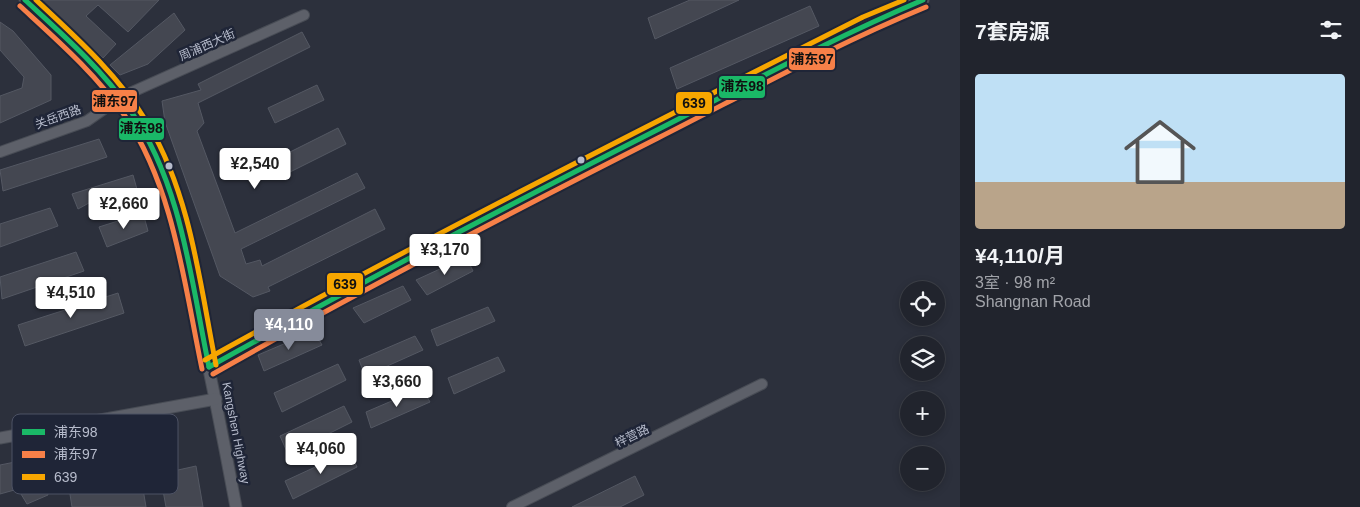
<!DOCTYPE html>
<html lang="zh">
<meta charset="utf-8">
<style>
body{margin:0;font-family:Helvetica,"Noto Sans SC",sans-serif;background:#292c35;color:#f1f3f6;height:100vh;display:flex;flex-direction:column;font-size:19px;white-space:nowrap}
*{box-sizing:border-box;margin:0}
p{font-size:16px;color:#a2a4aa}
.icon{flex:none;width:28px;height:28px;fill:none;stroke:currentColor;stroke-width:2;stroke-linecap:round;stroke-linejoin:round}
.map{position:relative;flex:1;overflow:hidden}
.panel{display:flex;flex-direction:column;background:#21242d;width:400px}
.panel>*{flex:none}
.tools{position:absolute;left:900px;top:281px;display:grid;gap:10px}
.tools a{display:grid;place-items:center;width:45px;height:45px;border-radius:50%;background:#21242d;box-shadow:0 2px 8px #0003,0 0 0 1px #3e4149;font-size:25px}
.price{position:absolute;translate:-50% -42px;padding:0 11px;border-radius:5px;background:#fff;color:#222;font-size:16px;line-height:32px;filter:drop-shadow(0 1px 2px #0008)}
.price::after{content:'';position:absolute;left:50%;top:30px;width:15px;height:11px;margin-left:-8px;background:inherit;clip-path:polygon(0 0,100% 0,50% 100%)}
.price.active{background:#868b9a;color:#fff}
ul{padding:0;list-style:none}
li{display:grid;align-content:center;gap:10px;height:265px;padding:0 15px}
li+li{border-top:1px solid #3e4149}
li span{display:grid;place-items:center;height:155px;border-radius:5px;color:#555}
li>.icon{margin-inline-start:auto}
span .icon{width:90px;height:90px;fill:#fffc;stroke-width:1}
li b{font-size:21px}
h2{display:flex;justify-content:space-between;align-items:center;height:60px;padding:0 15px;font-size:21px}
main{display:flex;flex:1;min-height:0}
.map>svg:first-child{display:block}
.building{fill:#444751;stroke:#545863}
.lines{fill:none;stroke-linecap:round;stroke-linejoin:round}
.minor-casing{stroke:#484c55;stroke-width:12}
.tertiary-casing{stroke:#484c55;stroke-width:13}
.minor{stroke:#5d6069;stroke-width:10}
.tertiary{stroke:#5d6069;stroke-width:11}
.bus-1-casing{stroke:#1f2537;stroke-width:9}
.bus-2-casing{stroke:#1f2537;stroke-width:9}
.bus-3-casing{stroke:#1f2537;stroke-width:9}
.bus-1{stroke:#1ab867;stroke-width:5}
.bus-2{stroke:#f78048;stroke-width:5}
.bus-3{stroke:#f7a600;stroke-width:5}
.bus-dot{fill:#b7bccc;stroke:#1f2537;stroke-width:2}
.labels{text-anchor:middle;stroke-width:5;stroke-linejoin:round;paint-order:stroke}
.street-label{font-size:12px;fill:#b7bccc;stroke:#1f2537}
.key{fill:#1f2537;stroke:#4d5264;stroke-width:1}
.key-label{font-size:14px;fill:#b7bccc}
.line-badge{stroke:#1f2537;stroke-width:2}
.pale-badge-label{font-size:14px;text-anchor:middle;font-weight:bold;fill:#111}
</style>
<main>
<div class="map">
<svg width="960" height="507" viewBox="0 0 960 507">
<rect width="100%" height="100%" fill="#2c303c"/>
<g class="building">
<polygon points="42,0 159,0 128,32 98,5 86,16 116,44 103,58"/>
<polygon points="690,0 739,0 655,39 648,18"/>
<polygon points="810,6 819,26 677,89 670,68"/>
<polygon points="174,13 185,30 148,64 120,75 110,65"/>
<polygon points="0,22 13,31 51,75 51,100 0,123 0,96 22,88 24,77 0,50"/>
<polygon points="302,32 310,47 198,103 204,123 197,131 235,233 357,173 365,188 241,249 246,264 260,260 262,266 375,209 385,229 268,287 270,291 253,297 220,276 165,122 162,101 201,90 198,84"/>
<polygon points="317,85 324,100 275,123 268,108"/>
<polygon points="338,128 346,144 286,174 278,158"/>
<polygon points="99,139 107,157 3,191 0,170"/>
<polygon points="133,175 138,193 97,209 89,203 78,209 72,194"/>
<polygon points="50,208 58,226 0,247 0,224"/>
<polygon points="143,213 148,231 107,247 99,227"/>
<polygon points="76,252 84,271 2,299 0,277"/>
<polygon points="466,257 473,271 427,295 416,280"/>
<polygon points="403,286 411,300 364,323 353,308"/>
<polygon points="118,293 124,313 25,346 18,325"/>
<polygon points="488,307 495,321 437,346 431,330"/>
<polygon points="314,331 322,345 264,371 258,355"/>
<polygon points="415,336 423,350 365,376 359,360"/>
<polygon points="498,357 505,371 454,394 448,378"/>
<polygon points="338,364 346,380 282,412 274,393"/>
<polygon points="422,388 430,402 371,428 366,412"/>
<polygon points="344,406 352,422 288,454 280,436"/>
<polygon points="350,451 357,467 293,499 285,481"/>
<polygon points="40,457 48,495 27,504 18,489 0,494 0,465"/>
<polygon points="196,466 203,507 166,507 160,474"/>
<polygon points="121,474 143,489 146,507 72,507 69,488"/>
<polygon points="635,476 644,495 620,507 572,507"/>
</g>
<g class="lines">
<defs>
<g id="minor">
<polyline points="0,152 87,121 121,97 304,15"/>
<polyline points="512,507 762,384"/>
</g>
<g id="tertiary">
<path d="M25 0C68 40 111 78 142 129 169 174 179 233 191 284 207 358 222 432 236 507"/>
<polyline points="209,367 332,298 582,168 866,24 923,0"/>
<polyline points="0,438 216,399"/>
</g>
</defs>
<use href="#minor" class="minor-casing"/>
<use href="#tertiary" class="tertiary-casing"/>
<use href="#minor" class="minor"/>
<use href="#tertiary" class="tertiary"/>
<defs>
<g id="bus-1">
<path d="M25 0C62 34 101 68 130 110 182 184 191 281 209 367"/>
<path d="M209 367C356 285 505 207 655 131 744 86 831 39 923 0"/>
</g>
<g id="bus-2">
<path d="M20 6C57 40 96 74 125 116 174 189 184 283 202 369"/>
<path d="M213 374C359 291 508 214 658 138 747 93 834 45 926 7"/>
</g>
<g id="bus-3">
<path d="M36 0C77 38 119 76 148 124 191 196 200 285 216 365"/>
<path d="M205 360C421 240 642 129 863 17L904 0"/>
</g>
</defs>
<use href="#bus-1" class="bus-1-casing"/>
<use href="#bus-2" class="bus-2-casing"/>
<use href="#bus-3" class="bus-3-casing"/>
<use href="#bus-1" class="bus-1"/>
<use href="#bus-2" class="bus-2"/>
<use href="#bus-3" class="bus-3"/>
</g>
<g class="bus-dot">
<circle cx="581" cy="160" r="4.5"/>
<circle cx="169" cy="166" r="4.5"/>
</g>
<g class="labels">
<g class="street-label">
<text transform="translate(207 45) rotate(-24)" y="4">周浦西大街</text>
<text transform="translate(58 117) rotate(-20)" y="4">关岳西路</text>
<text transform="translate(236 433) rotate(79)" y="4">Kangshen Highway</text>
<text transform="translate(632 436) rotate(-26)" y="4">梓营路</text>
</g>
</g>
<rect x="12" y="414" width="166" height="80" rx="8" class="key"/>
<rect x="22" y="429" width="23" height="6" fill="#1ab867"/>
<rect x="22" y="451" width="23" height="7" fill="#f78048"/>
<rect x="22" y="474" width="23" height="6" fill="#f7a600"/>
<g class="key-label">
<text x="54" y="437">浦东98</text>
<text x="54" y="459">浦东97</text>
<text x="54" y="482">639</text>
</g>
<g class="line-badge">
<rect x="788" y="47" width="48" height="24" rx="5" fill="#f78048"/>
<rect x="718" y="75" width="48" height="24" rx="5" fill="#1ab867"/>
<rect x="91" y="89" width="47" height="24" rx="5" fill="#f78048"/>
<rect x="675" y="91" width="38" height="24" rx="5" fill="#f7a600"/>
<rect x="118" y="117" width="47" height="24" rx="5" fill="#1ab867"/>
<rect x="326" y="272" width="38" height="24" rx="5" fill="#f7a600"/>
</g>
<g class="pale-badge-label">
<text x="812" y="64">浦东97</text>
<text x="742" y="91">浦东98</text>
<text x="114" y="106">浦东97</text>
<text x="694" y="108">639</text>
<text x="141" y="133">浦东98</text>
<text x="345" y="289">639</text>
</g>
</svg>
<div class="tools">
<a><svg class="icon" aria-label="locate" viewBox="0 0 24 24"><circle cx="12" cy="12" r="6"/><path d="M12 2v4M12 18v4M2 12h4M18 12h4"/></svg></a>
<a><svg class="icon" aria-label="layers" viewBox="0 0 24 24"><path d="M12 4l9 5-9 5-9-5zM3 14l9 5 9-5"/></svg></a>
<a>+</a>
<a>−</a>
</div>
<b class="price" style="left:255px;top:190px">¥2,540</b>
<b class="price" style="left:124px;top:230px">¥2,660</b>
<b class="price" style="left:445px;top:276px">¥3,170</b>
<b class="price" style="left:71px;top:319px">¥4,510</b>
<b class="price active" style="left:289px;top:351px">¥4,110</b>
<b class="price" style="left:397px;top:408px">¥3,660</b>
<b class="price" style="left:321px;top:475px">¥4,060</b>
</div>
<section class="panel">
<h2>7套房源<svg class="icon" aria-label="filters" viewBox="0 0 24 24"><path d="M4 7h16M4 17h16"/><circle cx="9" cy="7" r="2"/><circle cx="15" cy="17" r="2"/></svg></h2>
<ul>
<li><span style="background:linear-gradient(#bfe0f5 70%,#b9a48a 0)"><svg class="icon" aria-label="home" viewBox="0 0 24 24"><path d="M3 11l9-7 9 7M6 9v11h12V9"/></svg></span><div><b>¥4,110/月</b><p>3室 · 98 m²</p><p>Shangnan Road</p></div></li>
</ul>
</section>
</main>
